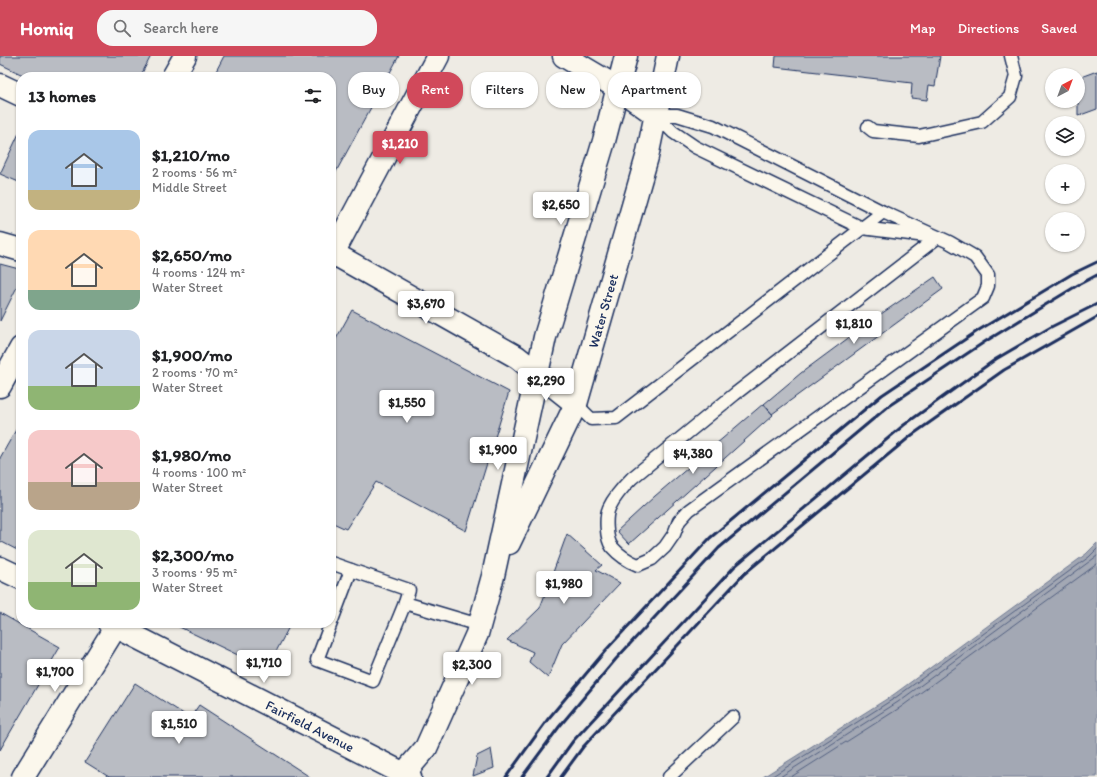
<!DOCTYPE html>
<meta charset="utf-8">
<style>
body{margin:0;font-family:Itim,sans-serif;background:#f6f6f6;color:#202124;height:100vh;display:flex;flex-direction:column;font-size:15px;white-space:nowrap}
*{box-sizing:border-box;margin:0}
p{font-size:13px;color:#757577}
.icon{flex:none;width:22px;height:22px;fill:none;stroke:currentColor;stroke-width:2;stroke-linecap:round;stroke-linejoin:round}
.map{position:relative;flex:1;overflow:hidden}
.details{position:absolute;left:16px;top:16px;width:320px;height:556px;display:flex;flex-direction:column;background:#fff;border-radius:16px;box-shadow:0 1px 3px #0004}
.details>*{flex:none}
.banner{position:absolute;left:348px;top:16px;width:380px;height:36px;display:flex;gap:8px}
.needle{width:26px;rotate:41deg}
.fabs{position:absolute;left:1045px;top:12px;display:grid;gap:8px}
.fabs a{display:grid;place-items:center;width:40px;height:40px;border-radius:50%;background:#fff;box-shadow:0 1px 3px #0004;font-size:20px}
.price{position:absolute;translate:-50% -34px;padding:0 9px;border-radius:4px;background:#fff;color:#222;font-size:13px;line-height:26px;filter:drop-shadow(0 1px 2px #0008)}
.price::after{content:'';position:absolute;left:50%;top:24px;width:12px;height:9px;margin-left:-6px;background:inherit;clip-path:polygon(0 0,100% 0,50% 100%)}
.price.active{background:#d1495b;color:#fff}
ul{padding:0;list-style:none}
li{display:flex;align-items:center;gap:12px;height:100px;padding:0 12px}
li span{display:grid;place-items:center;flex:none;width:112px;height:80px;border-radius:12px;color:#555}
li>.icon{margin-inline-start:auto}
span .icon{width:48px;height:48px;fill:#fffc;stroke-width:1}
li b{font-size:17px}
h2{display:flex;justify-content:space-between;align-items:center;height:48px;padding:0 12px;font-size:17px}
.pill{padding:0 14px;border-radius:16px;background:#fff;box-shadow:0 1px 3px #0004;font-size:14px;line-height:36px}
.pill.active{background:#d1495b;color:#fff}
header{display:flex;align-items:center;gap:24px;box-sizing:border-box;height:56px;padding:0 20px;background:#d1495b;color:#fff}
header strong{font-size:19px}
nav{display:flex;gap:22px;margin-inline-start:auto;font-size:14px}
.search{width:280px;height:36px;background:#f6f6f6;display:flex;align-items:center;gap:10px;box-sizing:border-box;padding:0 14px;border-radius:16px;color:#757577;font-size:15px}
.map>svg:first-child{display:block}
.water{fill:#a3a8b4;stroke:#6d7892}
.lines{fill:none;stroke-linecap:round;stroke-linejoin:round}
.shore{stroke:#515f80;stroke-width:1}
.building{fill:#b9bcc3;stroke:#1b2f5e}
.service-casing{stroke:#1b2f5e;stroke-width:15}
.minor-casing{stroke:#1b2f5e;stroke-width:25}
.tertiary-casing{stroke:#1b2f5e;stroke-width:25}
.secondary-casing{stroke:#1b2f5e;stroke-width:25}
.service{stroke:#fbf7ec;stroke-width:12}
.minor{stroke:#fbf7ec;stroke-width:22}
.tertiary{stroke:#fbf7ec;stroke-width:22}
.secondary{stroke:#fbf7ec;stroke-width:22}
.rail{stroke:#1b2f5e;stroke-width:3}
.labels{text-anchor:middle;stroke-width:3.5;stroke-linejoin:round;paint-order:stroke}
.street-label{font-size:14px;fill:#1b2f5e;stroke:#fbf7ec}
</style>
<header>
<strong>Homiq</strong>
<div class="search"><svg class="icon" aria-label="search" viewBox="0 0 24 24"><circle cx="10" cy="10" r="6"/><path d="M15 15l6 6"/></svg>Search here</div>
<nav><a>Map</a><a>Directions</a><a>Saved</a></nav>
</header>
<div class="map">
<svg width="1097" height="721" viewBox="0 0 1097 721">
<rect width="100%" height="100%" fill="#eeebe4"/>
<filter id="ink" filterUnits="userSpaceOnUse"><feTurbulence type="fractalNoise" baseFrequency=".025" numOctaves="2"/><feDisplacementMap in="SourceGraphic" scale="8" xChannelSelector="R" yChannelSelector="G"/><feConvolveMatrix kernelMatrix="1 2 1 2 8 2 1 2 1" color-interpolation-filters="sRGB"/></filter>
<g filter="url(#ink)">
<polygon class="water" points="1097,487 1097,721 763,721 893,639 1086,498"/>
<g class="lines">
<g class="shore">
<polyline points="771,721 895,642 1089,501 1097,493"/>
<polyline points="780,721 898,646 1097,500"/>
<polyline points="791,721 901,651 1097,508"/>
</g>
</g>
<g class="building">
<polygon points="0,0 151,0 140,21 27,21 0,8"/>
<polygon points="224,0 399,0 331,125 331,21 213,21"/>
<polygon points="776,0 940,0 935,30 929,29 927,44 911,42 912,27 775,11"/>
<polygon points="1097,15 1097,53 1078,60 1078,22"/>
<polygon points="21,73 21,127 0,118"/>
<polygon points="0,208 19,213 21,218 21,223 0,265"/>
<polygon points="935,221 943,233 772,358 764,348 801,317 878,260"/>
<polygon points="352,254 509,336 466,475 376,426 346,473 331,466 331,292"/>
<polygon points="763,348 773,359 629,488 617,475 655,440"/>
<polygon points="21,365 21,496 0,485 0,402"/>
<polygon points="567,478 602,509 596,514 620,527 562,588 548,622 529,606 533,596 507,584 540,552"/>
<polygon points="0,557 60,591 0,694"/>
<polygon points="171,567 291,567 267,613"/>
<polygon points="135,627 190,662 199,649 310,721 109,721 85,706"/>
<polygon points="491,693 494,712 473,720 477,700"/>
</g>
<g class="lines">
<defs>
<g id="service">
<path d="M656 59H677L713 70 883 156 949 186 975 201 988 219V230L983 242 689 454 679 465 674 478 665 491 652 503 638 509C628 505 619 499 612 491 606 483 605 461 609 452 614 441 623 431 632 422L735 338 938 181"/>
<polyline points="656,59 673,76 695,91 862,172 926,180"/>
<polyline points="868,71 873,75 919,80 982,66 1010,41 1016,20 1011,0"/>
<polyline points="576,348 591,363 616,362 883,156"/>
<polyline points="331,507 351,514 317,604 373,625 405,547 479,569"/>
<polyline points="351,514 409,534 405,547"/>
<polyline points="669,721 733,661"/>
</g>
<g id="minor">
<polyline points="564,0 618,32 656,59"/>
<polyline points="0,188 21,194"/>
<polyline points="331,201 438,0"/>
<polyline points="23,721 118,567"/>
</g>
<g id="tertiary">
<polyline points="0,29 21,39"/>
<polyline points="331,196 517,301 576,348"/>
</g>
<g id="secondary">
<polyline points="173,21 185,0"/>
<polyline points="0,330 21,292"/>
<polyline points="509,487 576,348 647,101 668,0"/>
<polyline points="0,512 21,522"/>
<polyline points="109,567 410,721"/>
<polyline points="401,721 426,692 477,578 493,520 545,281 604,85 626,0"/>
</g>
</defs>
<use href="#service" class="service-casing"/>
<use href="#minor" class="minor-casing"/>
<use href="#tertiary" class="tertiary-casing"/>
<use href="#secondary" class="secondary-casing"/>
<use href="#service" class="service"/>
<use href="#minor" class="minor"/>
<use href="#tertiary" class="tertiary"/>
<use href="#secondary" class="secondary"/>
<g class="rail">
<polyline points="506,721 548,663 606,594 710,482 882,339 979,274 1072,218 1097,206"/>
<polyline points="522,721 559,671 616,603 719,492 890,349 986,285 1078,229 1097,219"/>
<polyline points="547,721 573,685 735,510 904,369 996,303 1051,271 1097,248"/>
<polyline points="561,721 583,691 744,518 912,379 1004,314 1097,261"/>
</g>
</g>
</g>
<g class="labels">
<g class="street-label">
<text transform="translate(603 255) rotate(-74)" y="5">Water Street</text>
<text transform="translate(310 670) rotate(27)" y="5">Fairfield Avenue</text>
</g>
</g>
</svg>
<div class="fabs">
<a><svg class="needle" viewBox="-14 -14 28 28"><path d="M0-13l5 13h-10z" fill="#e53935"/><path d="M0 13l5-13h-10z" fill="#757577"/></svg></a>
<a><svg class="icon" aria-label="layers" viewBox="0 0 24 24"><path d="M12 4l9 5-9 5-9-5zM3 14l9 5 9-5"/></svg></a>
<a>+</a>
<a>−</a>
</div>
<b class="price active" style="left:400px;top:109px">$1,210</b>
<b class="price" style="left:561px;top:170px">$2,650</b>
<b class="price" style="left:426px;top:269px">$3,670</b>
<b class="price" style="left:854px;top:289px">$1,810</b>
<b class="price" style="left:546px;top:346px">$2,290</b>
<b class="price" style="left:407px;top:368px">$1,550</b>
<b class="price" style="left:498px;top:415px">$1,900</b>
<b class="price" style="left:693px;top:419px">$4,380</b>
<b class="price" style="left:564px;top:549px">$1,980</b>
<b class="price" style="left:264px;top:628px">$1,710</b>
<b class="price" style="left:472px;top:630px">$2,300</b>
<b class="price" style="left:55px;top:637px">$1,700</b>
<b class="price" style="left:179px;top:689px">$1,510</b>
<div class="banner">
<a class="pill">Buy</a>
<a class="pill active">Rent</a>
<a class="pill">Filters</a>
<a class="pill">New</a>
<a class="pill">Apartment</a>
</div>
<section class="details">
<h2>13 homes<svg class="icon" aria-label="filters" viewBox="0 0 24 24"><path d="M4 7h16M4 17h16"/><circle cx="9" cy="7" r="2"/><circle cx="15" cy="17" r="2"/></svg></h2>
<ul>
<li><span style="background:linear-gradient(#a9c7e8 75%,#c2b280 0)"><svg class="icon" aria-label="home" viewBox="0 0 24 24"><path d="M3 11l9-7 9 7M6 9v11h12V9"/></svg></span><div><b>$1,210/mo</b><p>2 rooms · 56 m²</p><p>Middle Street</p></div></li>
<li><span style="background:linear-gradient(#ffd9b3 75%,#7fa58c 0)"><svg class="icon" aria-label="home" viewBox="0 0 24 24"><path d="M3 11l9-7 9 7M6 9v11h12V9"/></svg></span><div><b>$2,650/mo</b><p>4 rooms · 124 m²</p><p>Water Street</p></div></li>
<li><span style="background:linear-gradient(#c9d6e8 70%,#8fb573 0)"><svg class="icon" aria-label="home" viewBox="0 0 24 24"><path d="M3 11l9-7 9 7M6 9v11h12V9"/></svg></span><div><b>$1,900/mo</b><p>2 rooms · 70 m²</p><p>Water Street</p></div></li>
<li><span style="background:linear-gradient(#f6c9c9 65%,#b9a48a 0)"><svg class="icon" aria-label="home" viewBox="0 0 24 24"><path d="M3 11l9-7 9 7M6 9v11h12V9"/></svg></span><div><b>$1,980/mo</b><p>4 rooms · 100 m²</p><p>Water Street</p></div></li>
<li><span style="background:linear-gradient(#dfe7d0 65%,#8fb573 0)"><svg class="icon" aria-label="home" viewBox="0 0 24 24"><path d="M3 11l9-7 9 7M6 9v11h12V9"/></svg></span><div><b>$2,300/mo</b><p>3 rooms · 95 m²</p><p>Water Street</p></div></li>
</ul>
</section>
</div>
